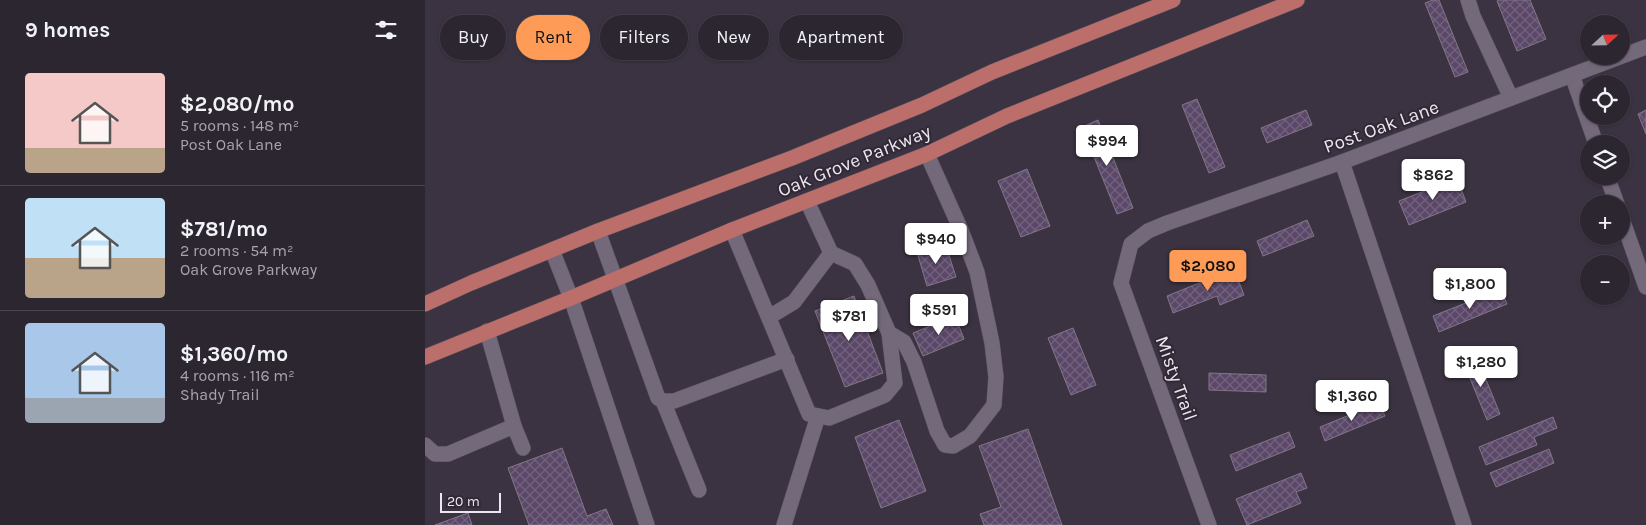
<!DOCTYPE html>
<meta charset="utf-8">
<style>
body{margin:0;font-family:Karla,sans-serif;background:#38323d;color:#f1f3f6;height:100vh;display:flex;flex-direction:column;font-size:19px;white-space:nowrap}
*{box-sizing:border-box;margin:0}
p{font-size:16px;color:#a6a5ab}
.icon{flex:none;width:28px;height:28px;fill:none;stroke:currentColor;stroke-width:2;stroke-linecap:round;stroke-linejoin:round}
.map{position:relative;flex:1;overflow:hidden}
.panel{display:flex;flex-direction:column;background:#2c2631;width:425px}
.panel>*{flex:none}
.top-card{position:absolute;left:15px;top:15px;width:475px;height:45px;display:flex;gap:10px}
.needle{width:32px;rotate:68deg}
.buttons{position:absolute;left:1155px;top:15px;display:grid;gap:10px}
.buttons a{display:grid;place-items:center;width:50px;height:50px;border-radius:50%;background:#2c2631;box-shadow:0 1px 4px #0004,0 0 0 1px #48434d;font-size:25px}
.scale{position:absolute;left:15px;bottom:12px;width:61px;box-sizing:border-box;padding-left:5px;border:2px solid #ebe6ef;border-top:0;font-size:14px;line-height:18px;white-space:nowrap;color:#ebe6ef;-webkit-text-stroke:4px #312936;paint-order:stroke}
.price{position:absolute;translate:-50% -42px;padding:0 11px;border-radius:5px;background:#fff;color:#222;font-size:16px;line-height:32px;filter:drop-shadow(0 1px 2px #0008)}
.price::after{content:'';position:absolute;left:50%;top:30px;width:15px;height:11px;margin-left:-8px;background:inherit;clip-path:polygon(0 0,100% 0,50% 100%)}
.price.active{background:#fe9c57;color:#111}
ul{padding:0;list-style:none}
li{display:flex;align-items:center;gap:15px;height:125px;padding:0 25px}
li+li{border-top:1px solid #48434d}
li span{display:grid;place-items:center;flex:none;width:140px;height:100px;border-radius:5px;color:#555}
li>.icon{margin-inline-start:auto}
span .icon{width:60px;height:60px;fill:#fffc;stroke-width:1}
li b{font-size:21px}
h2{display:flex;justify-content:space-between;align-items:center;height:60px;padding:0 25px;font-size:21px}
.pill{padding:0 18px;border-radius:22px;background:#2c2631;box-shadow:0 1px 4px #0004,0 0 0 1px #48434d;font-size:18px;line-height:45px}
.pill.active{background:#fe9c57;color:#111}
main{display:flex;flex:1;min-height:0}
.map>svg:first-child{display:block}
.building{fill:url(#building-cross-hatch);stroke:#817788}
.lines{fill:none;stroke-linecap:round;stroke-linejoin:round}
.minor-casing{stroke:#564f5b;stroke-width:16}
.major-casing{stroke:#564f5b;stroke-width:16}
.minor{stroke:#73697a;stroke-width:15}
.major{stroke:#bb6e6a;stroke-width:15}
.labels{text-anchor:middle;stroke-width:4;stroke-linejoin:round;paint-order:stroke}
.street-label{font-size:19px;fill:#ebe6ef;stroke:#312936}
</style>
<main>
<section class="panel">
<h2>9 homes<svg class="icon" aria-label="filters" viewBox="0 0 24 24"><path d="M4 7h16M4 17h16"/><circle cx="9" cy="7" r="2"/><circle cx="15" cy="17" r="2"/></svg></h2>
<ul>
<li><span style="background:linear-gradient(#f6c9c9 75%,#b9a48a 0)"><svg class="icon" aria-label="home" viewBox="0 0 24 24"><path d="M3 11l9-7 9 7M6 9v11h12V9"/></svg></span><div><b>$2,080/mo</b><p>5 rooms · 148 m²</p><p>Post Oak Lane</p></div></li>
<li><span style="background:linear-gradient(#bfe0f5 60%,#b9a48a 0)"><svg class="icon" aria-label="home" viewBox="0 0 24 24"><path d="M3 11l9-7 9 7M6 9v11h12V9"/></svg></span><div><b>$781/mo</b><p>2 rooms · 54 m²</p><p>Oak Grove Parkway</p></div></li>
<li><span style="background:linear-gradient(#a9c7e8 75%,#9aa5b1 0)"><svg class="icon" aria-label="home" viewBox="0 0 24 24"><path d="M3 11l9-7 9 7M6 9v11h12V9"/></svg></span><div><b>$1,360/mo</b><p>4 rooms · 116 m²</p><p>Shady Trail</p></div></li>
</ul>
</section>
<div class="map">
<svg width="1221" height="525" viewBox="0 0 1221 525">
<defs>
<pattern id="building-cross-hatch" width="8" height="8" patternUnits="userSpaceOnUse" patternTransform="scale(1.25)"><rect width="8" height="8" fill="#5b4868"/><path d="M0 0l8 8M0 8l8-8" fill="none" stroke="#73627e"/></pattern>
</defs>
<rect width="100%" height="100%" fill="#3b3341"/>
<g class="building">
<polygon points="1008,0 1014,0 1043,72 1030,77 1000,3"/>
<polygon points="1074,0 1105,0 1121,39 1092,51 1072,1"/>
<polygon points="772,99 800,167 784,173 757,105"/>
<polygon points="881,110 887,125 842,143 836,128"/>
<polygon points="1221,110 1221,134 1213,114"/>
<polygon points="673,120 708,208 692,214 657,127"/>
<polygon points="602,169 625,226 596,237 573,181"/>
<polygon points="1032,178 1041,202 984,225 974,201"/>
<polygon points="882,220 889,236 838,256 832,241"/>
<polygon points="520,243 531,277 502,286 492,252"/>
<polygon points="809,269 819,295 795,305 792,296 748,313 742,296"/>
<polygon points="1076,289 1082,304 1014,332 1008,316"/>
<polygon points="429,296 458,373 420,387 390,311"/>
<polygon points="530,316 539,339 498,356 488,333"/>
<polygon points="648,328 671,385 646,395 623,338"/>
<polygon points="1051,355 1075,414 1062,420 1038,361"/>
<polygon points="784,373 841,375 841,392 784,390"/>
<polygon points="954,403 960,416 900,441 895,427"/>
<polygon points="1128,417 1132,428 1109,437 1112,445 1061,465 1054,447"/>
<polygon points="474,420 501,491 456,508 430,437"/>
<polygon points="603,429 637,525 559,525 555,514 576,507 554,446"/>
<polygon points="864,432 870,447 811,471 805,455"/>
<polygon points="137,448 162,516 181,509 188,525 104,525 83,468"/>
<polygon points="1124,449 1129,463 1071,487 1065,473"/>
<polygon points="876,473 882,488 871,492 876,503 822,525 811,499"/>
<polygon points="43,513 47,525 10,525"/>
</g>
<g class="lines">
<defs>
<g id="minor">
<polyline points="1043,0 1048,16 1086,98"/>
<polyline points="1147,75 1171,144"/>
<polyline points="917,162 1039,525"/>
<polyline points="1182,176 1192,204"/>
<polyline points="1196,216 1221,287"/>
<polyline points="307,230 384,414 404,418 460,395 470,383 464,333 443,285 430,264 406,253 382,201"/>
<polyline points="173,231 233,398 238,401 249,401 362,359"/>
<polyline points="127,250 146,298 222,525"/>
<polyline points="344,317 369,302 406,253"/>
<polyline points="62,331 89,426 98,448"/>
<polyline points="464,333 479,342 489,362 512,431 520,445 528,446 545,436 569,405 571,377 567,343 552,272 536,230 502,154"/>
<polyline points="238,401 274,490"/>
<polyline points="0,445 10,454 23,454 89,426"/>
<polyline points="359,525 393,416"/>
<polyline points="784,525 696,283 706,244 723,231 742,223 917,162 1221,47"/>
</g>
<g id="major">
<polyline points="0,304 46,283 173,231 367,158 497,105 567,72 748,0"/>
<polyline points="0,357 146,298 307,230 502,154 582,116 872,0"/>
</g>
</defs>
<use href="#minor" class="minor-casing"/>
<use href="#major" class="major-casing"/>
<use href="#minor" class="minor"/>
<use href="#major" class="major"/>
</g>
<g class="labels">
<g class="street-label">
<text transform="translate(956 126) rotate(-20)" y="7">Post Oak Lane</text>
<text transform="translate(429 160) rotate(-22)" y="7">Oak Grove Parkway</text>
<text transform="translate(752 378) rotate(70)" y="7">Misty Trail</text>
</g>
</g>
</svg>
<div class="buttons">
<a><svg class="needle" viewBox="-14 -14 28 28"><path d="M0-13l5 13h-10z" fill="#e53935"/><path d="M0 13l5-13h-10z" fill="#a6a5ab"/></svg></a>
<a><svg class="icon" aria-label="locate" viewBox="0 0 24 24"><circle cx="12" cy="12" r="6"/><path d="M12 2v4M12 18v4M2 12h4M18 12h4"/></svg></a>
<a><svg class="icon" aria-label="layers" viewBox="0 0 24 24"><path d="M12 4l9 5-9 5-9-5zM3 14l9 5 9-5"/></svg></a>
<a>+</a>
<a>−</a>
</div>
<div class="scale">20 m</div>
<b class="price" style="left:682px;top:167px">$994</b>
<b class="price" style="left:1008px;top:201px">$862</b>
<b class="price" style="left:511px;top:265px">$940</b>
<b class="price active" style="left:783px;top:292px">$2,080</b>
<b class="price" style="left:1045px;top:310px">$1,800</b>
<b class="price" style="left:514px;top:336px">$591</b>
<b class="price" style="left:424px;top:342px">$781</b>
<b class="price" style="left:1056px;top:388px">$1,280</b>
<b class="price" style="left:927px;top:422px">$1,360</b>
<div class="top-card">
<a class="pill">Buy</a>
<a class="pill active">Rent</a>
<a class="pill">Filters</a>
<a class="pill">New</a>
<a class="pill">Apartment</a>
</div>
</div>
</main>
